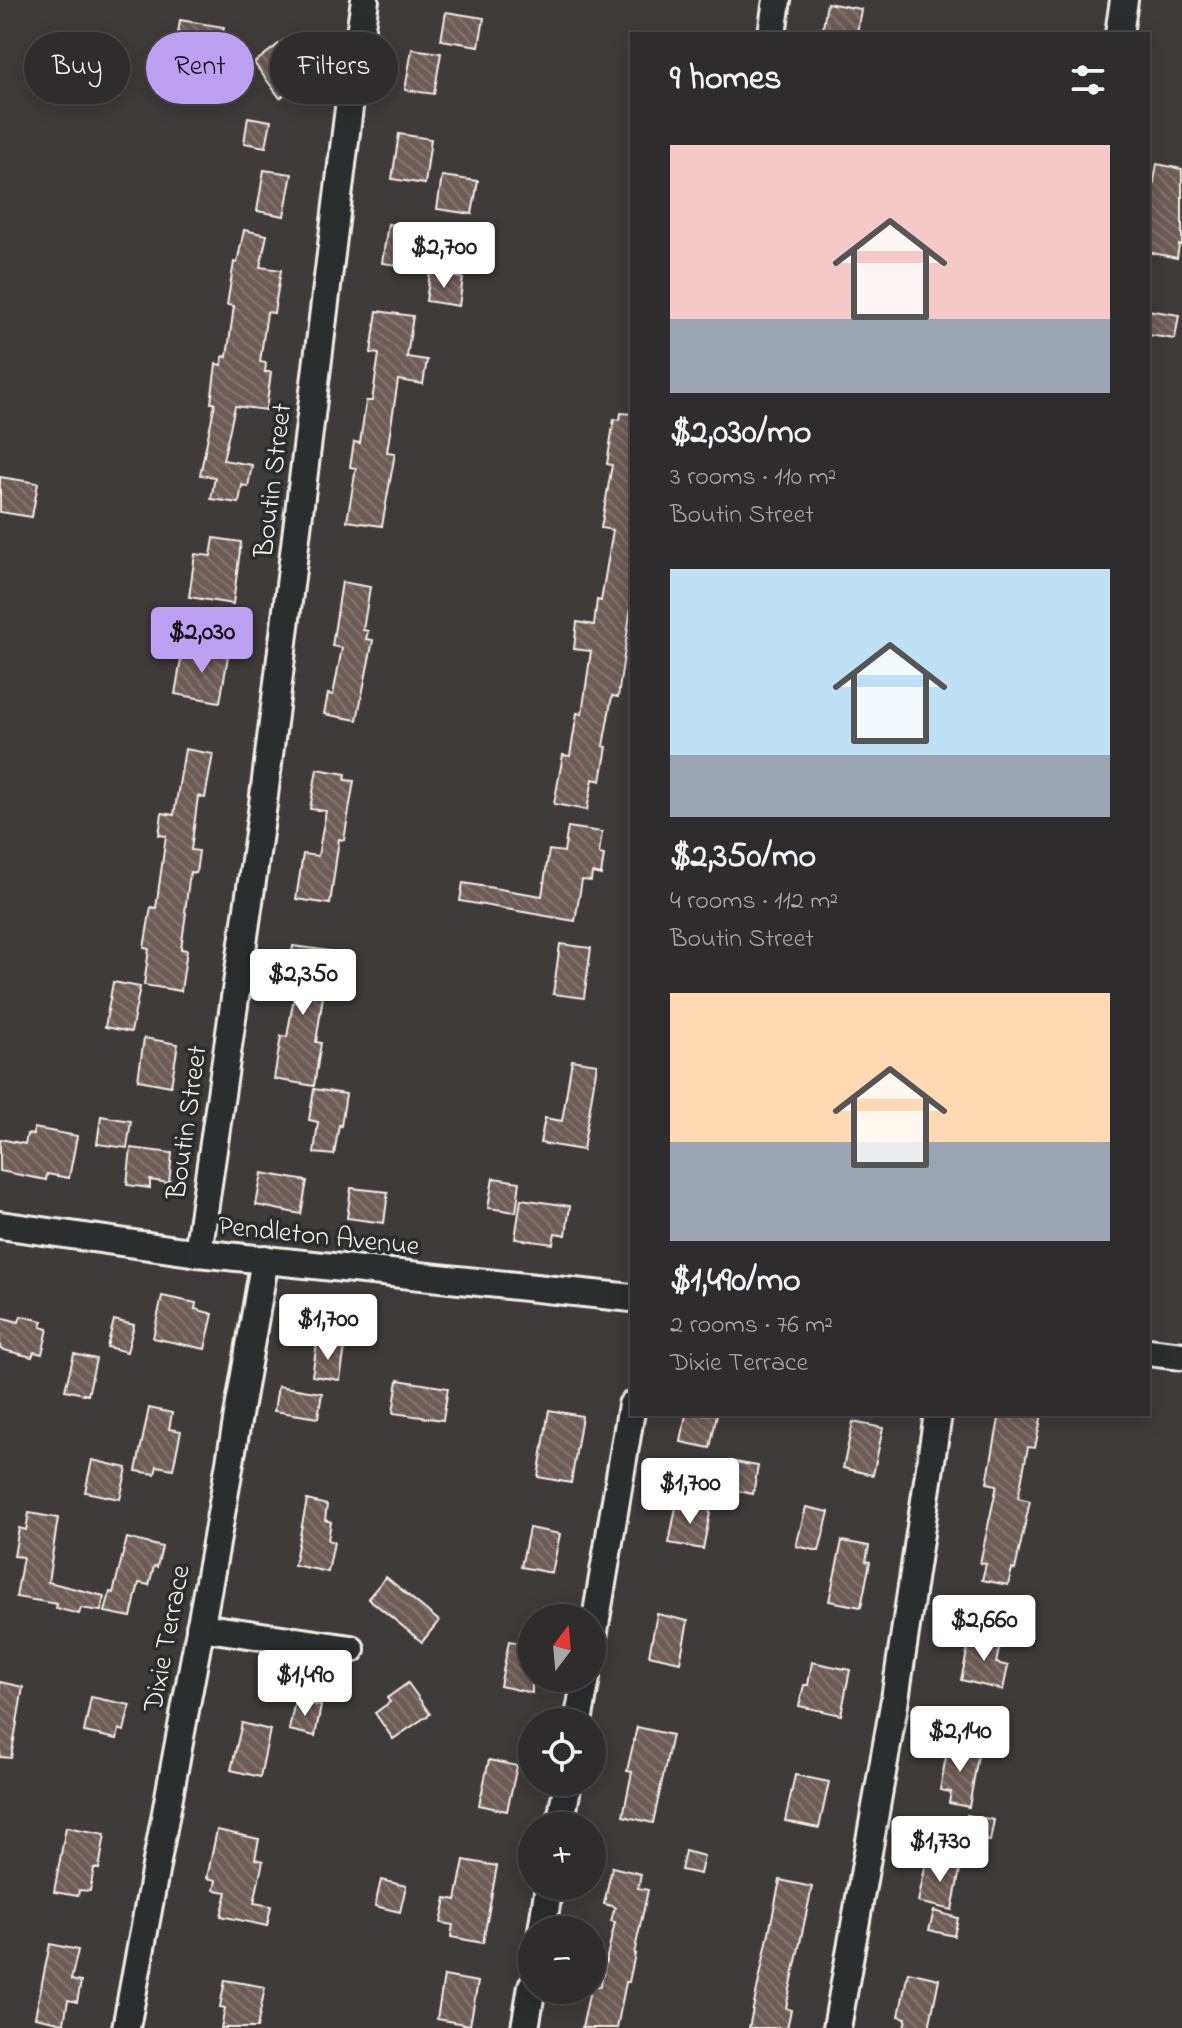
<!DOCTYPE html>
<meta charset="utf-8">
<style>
body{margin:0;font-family:"Indie Flower",sans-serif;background:#3a3838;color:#f1f3f6;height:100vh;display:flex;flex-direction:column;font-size:30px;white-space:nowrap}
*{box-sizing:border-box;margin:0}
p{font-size:26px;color:#a7a7a9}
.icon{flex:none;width:44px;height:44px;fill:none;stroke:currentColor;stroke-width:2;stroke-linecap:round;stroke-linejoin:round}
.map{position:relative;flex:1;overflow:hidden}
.panel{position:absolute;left:630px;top:32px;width:520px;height:1384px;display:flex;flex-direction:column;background:#2e2c2c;border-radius:0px;box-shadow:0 4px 20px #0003,0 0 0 2px #494848}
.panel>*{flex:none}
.top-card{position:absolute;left:24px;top:32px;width:486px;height:72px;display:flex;gap:16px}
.needle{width:52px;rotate:16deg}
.buttons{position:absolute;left:518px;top:1604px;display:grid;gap:16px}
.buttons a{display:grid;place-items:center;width:88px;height:88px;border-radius:50%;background:#2e2c2c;box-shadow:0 4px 20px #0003,0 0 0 2px #494848;font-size:40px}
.price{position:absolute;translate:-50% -68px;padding:0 18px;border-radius:8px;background:#fff;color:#222;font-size:26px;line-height:52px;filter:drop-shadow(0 2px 4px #0008)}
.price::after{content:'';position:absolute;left:50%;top:48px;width:24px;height:18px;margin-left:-12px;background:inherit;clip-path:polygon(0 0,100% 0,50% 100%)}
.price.active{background:#bca0f2;color:#111}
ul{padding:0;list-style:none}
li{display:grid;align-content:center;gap:16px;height:424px;padding:0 40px}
li span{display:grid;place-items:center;height:248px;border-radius:0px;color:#555}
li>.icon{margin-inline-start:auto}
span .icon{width:144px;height:144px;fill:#fffc;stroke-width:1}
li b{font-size:34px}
h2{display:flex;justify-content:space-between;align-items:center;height:96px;padding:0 40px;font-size:34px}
.pill{padding:0 28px;border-radius:36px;background:#2e2c2c;box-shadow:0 4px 20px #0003,0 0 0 2px #494848;font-size:28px;line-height:72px}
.pill.active{background:#bca0f2;color:#111}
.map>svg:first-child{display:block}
.building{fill:url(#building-back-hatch);stroke:#f4f1e8;stroke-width:2}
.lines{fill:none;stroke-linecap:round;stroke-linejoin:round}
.minor-casing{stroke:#f4f1e8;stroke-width:32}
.minor{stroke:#2a2d2e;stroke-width:26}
.labels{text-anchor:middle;stroke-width:7;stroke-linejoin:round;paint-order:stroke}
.street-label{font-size:28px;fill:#f4f1e8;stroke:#2a2d2e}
</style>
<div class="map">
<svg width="1182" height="2028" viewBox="0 0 1182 2028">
<defs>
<pattern id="building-back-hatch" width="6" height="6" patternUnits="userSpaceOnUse" patternTransform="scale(2)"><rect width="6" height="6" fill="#6d5b57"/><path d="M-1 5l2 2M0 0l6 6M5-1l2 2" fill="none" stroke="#82736f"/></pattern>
</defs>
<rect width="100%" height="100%" fill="#3e3b3a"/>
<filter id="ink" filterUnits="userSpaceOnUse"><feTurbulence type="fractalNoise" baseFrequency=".0125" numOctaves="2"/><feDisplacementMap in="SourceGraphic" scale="16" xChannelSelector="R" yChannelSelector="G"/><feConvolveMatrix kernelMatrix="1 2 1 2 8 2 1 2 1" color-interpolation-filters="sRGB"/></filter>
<g filter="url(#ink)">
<g class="building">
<polygon points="827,3 861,9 857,34 822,34"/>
<polygon points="446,12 484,18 479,46 441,40"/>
<polygon points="180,20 224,27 218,60 175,54"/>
<polygon points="284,40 298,59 290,65 302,81 280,98 254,63"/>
<polygon points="412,49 441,53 434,94 405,90"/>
<polygon points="248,117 271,121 266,147 244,143"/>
<polygon points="399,134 431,139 425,184 392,179"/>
<polygon points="1157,164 1182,169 1182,245 1179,245 1177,258 1148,252 1148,215"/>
<polygon points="264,170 292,174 284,216 257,211"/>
<polygon points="442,176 478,181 472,214 437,209"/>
<polygon points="388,224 433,231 428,269 382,263"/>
<polygon points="244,230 267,235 260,267 281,270 274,313 267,312 260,362 266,363 265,372 271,372 266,410 235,406 223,460 252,465 248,487 242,485 239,503 211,499 215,477 200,475 215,403 211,403 216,364 222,365 223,356 227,357 234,306 227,305 234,262 237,263"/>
<polygon points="430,273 463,278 459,306 426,301"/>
<polygon points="1148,310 1179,315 1175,339 1148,335"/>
<polygon points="377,311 413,316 407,357 427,360 423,384 398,380 387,452 395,453 382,526 347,521 356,468 350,467 354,442 360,443 366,401 372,401 379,354 371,353"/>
<polygon points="621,413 632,414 632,600 618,697 612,696 603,746 607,747 601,781 593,779 587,810 554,804 563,755 570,756 577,713 582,714 591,651 574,649 577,622 594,625 597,600 601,601 613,530 601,528 612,465 607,464 614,419 620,420"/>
<polygon points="0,477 38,483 32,517 0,512"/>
<polygon points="214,538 241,542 233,604 189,597 195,554 211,556"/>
<polygon points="342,582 370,587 363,630 368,631 366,639 373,640 357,720 324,714 328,694 333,695 342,648 332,646"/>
<polygon points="164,616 189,620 185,644 160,639"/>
<polygon points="183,649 228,656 220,702 175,694"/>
<polygon points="185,749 213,754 205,798 198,796 191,850 199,851 196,873 190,872 185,912 186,913 181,949 187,950 181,991 144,985 149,949 144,948 151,907 156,908 166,836 159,835 162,813 174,815"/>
<polygon points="317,769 346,774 345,780 354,781 344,840 339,839 330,904 296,899 303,854 318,856 326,811 310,809"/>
<polygon points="568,827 602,832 599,854 604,855 601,875 592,873 591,881 582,880 575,921 460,901 463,883 542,896 549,850 564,852"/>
<polygon points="560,944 591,948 584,998 553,994"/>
<polygon points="293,946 330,951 316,1042 321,1043 314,1086 274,1079 281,1036 287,1037 295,991 287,990"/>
<polygon points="113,982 140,987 131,1032 105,1027"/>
<polygon points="144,1038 178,1044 171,1086 138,1080"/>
<polygon points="572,1060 597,1064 583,1150 540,1143 545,1118 562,1121"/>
<polygon points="314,1089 346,1094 341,1126 339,1125 334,1155 314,1153 318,1122 309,1120"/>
<polygon points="101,1116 131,1121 127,1148 97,1144"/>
<polygon points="34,1128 77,1136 69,1178 47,1174 46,1180 0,1171 0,1139 25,1144 27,1134 33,1135"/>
<polygon points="131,1148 172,1153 169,1183 150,1180 150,1188 127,1185"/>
<polygon points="262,1173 307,1181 301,1214 256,1205"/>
<polygon points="493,1178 520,1182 516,1212 488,1208"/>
<polygon points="351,1188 388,1192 384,1223 347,1218"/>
<polygon points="521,1199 570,1206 566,1235 555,1233 553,1244 515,1239"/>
<polygon points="162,1296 196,1303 195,1309 213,1314 205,1349 153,1338"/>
<polygon points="21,1316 43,1321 41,1327 48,1329 42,1354 34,1352 32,1357 0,1349 0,1317 19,1322"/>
<polygon points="114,1320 134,1325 127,1352 107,1347"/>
<polygon points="317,1343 345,1347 340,1380 312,1376"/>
<polygon points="74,1354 96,1359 88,1395 65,1390"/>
<polygon points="398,1380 448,1388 443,1420 393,1413"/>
<polygon points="278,1386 322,1393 318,1418 274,1411"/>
<polygon points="149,1408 172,1413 169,1429 181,1431 173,1469 157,1466 155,1474 136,1471"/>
<polygon points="549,1410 582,1416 571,1483 538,1477"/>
<polygon points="686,1414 717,1414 710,1448 681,1442"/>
<polygon points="1000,1414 1042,1414 1035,1448 1028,1447 1018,1498 1030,1501 1015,1570 1012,1569 1008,1585 982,1580 986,1564 980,1563 997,1485 987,1483"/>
<polygon points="853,1422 883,1428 873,1475 843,1468"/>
<polygon points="92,1460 127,1468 120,1499 85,1492"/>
<polygon points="729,1461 758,1466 753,1494 724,1488"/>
<polygon points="307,1500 327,1505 325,1520 331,1522 328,1540 334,1542 328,1572 294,1565"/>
<polygon points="677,1502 711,1508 703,1549 669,1543"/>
<polygon points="806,1507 829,1512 819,1551 796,1546"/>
<polygon points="29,1513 58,1518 48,1582 104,1596 101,1611 81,1608 79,1614 56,1608 57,1604 16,1597 23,1557 14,1556 19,1528 26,1530"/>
<polygon points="529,1528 560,1534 552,1573 521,1567"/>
<polygon points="127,1538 162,1547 157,1567 154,1566 149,1585 139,1583 131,1617 105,1612 110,1592 113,1593"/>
<polygon points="842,1541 869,1546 866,1561 870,1562 861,1607 829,1601"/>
<polygon points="386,1577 439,1621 422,1642 368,1598"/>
<polygon points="657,1614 688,1621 680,1662 649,1655"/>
<polygon points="971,1634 1001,1641 996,1663 1008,1666 1003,1690 961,1680"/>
<polygon points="509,1641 532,1645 532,1693 500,1686"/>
<polygon points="812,1662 850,1670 841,1715 799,1706 804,1685 808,1685"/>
<polygon points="0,1682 23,1687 11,1758 0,1757"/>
<polygon points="408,1683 430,1714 393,1739 375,1713 390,1702 387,1698"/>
<polygon points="91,1697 130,1705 124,1731 119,1729 117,1739 84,1732"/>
<polygon points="295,1700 321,1706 315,1736 289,1730"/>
<polygon points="242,1723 270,1730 260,1777 231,1770"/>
<polygon points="637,1727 672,1735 653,1823 623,1816 632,1772 627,1771"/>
<polygon points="948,1745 979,1750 969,1807 949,1803 951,1792 940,1790"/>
<polygon points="489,1760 517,1766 507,1811 479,1805"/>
<polygon points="795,1775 829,1782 819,1828 785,1821"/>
<polygon points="967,1815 994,1820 990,1841 963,1837"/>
<polygon points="66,1827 105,1834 99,1869 94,1868 90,1891 79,1890 78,1896 54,1892"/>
<polygon points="217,1830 259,1839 255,1859 263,1861 254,1903 271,1906 267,1926 221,1916 227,1892 214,1890 216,1880 207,1878"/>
<polygon points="685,1851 704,1856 700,1874 681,1870"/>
<polygon points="927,1858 961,1865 952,1910 918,1902"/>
<polygon points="464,1860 497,1866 483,1943 451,1937 453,1925 441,1923 446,1898 456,1900"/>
<polygon points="612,1867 641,1874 638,1888 648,1890 634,1954 635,1954 629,1982 626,1982 617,2028 582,2028 590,1990 592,1990 592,1985 600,1987 615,1922 611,1921 615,1907 604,1904"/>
<polygon points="381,1880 406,1886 400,1912 375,1906"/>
<polygon points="780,1880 812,1887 786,2008 791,2010 787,2028 749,2028"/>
<polygon points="934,1911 958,1918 954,1936 929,1930"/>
<polygon points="50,1944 78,1950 71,1980 81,1982 77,2002 68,2000 64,2023 35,2017"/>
<polygon points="908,1972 939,1979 929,2028 904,2028 906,2018 899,2016"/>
<polygon points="444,1976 478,1982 470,2025 437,2019"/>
<polygon points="225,1980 265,1987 257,2028 221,2028 225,2008 220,2007"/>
</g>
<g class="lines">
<defs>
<g id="minor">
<polyline points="772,34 777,0"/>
<polyline points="1119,34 1124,0"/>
<polyline points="0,1225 198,1253 632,1298"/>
<polyline points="198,1253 262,812 350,100 365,0"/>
<polyline points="1148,1352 1182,1356"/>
<polyline points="200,1627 351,1649"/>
<polyline points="592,1643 632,1405"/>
<polyline points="578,1722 586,1678"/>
<polyline points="560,1826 568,1782"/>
<polyline points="542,1930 549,1886"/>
<polyline points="126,2028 215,1549 265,1259"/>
<polyline points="525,2028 532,1986"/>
<polyline points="837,2028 895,1699 938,1414"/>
</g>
</defs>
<use href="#minor" class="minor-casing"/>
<use href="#minor" class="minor"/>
</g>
</g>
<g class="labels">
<g class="street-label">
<text transform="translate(271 480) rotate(-83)" y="10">Boutin Street</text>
<text transform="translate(185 1122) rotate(-82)" y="10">Boutin Street</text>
<text transform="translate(319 1234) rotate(6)" y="10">Pendleton Avenue</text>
<text transform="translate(165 1638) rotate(-79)" y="10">Dixie Terrace</text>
</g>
</g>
</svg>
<div class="buttons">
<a><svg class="needle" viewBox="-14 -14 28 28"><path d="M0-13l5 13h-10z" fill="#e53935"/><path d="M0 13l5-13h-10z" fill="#a7a7a9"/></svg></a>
<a><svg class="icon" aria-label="locate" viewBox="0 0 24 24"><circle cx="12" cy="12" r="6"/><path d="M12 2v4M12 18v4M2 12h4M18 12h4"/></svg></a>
<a>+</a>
<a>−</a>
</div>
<b class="price" style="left:444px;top:290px">$2,700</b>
<b class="price active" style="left:202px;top:675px">$2,030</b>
<b class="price" style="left:303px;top:1017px">$2,350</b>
<b class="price" style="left:328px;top:1362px">$1,700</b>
<b class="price" style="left:690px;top:1526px">$1,700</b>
<b class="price" style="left:984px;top:1663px">$2,660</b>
<b class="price" style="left:305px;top:1718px">$1,490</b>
<b class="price" style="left:960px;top:1774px">$2,140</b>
<b class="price" style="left:940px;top:1884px">$1,730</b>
<div class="top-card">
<a class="pill">Buy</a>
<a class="pill active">Rent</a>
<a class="pill">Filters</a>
</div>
<section class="panel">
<h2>9 homes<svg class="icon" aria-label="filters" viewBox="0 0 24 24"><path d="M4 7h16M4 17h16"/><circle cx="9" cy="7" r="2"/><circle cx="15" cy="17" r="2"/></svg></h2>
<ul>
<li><span style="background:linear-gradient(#f6c9c9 70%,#9aa5b1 0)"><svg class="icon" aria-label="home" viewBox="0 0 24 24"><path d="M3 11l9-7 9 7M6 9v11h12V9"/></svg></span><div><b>$2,030/mo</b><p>3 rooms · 110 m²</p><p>Boutin Street</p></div></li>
<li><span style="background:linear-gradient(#bfe0f5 75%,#9aa5b1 0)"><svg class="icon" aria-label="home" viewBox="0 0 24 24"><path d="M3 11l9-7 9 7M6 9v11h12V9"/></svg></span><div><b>$2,350/mo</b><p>4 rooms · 112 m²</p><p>Boutin Street</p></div></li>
<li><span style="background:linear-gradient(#ffd9b3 60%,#9aa5b1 0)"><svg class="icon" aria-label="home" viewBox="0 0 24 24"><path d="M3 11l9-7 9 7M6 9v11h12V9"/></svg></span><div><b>$1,490/mo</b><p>2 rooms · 76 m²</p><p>Dixie Terrace</p></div></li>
</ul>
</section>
</div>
